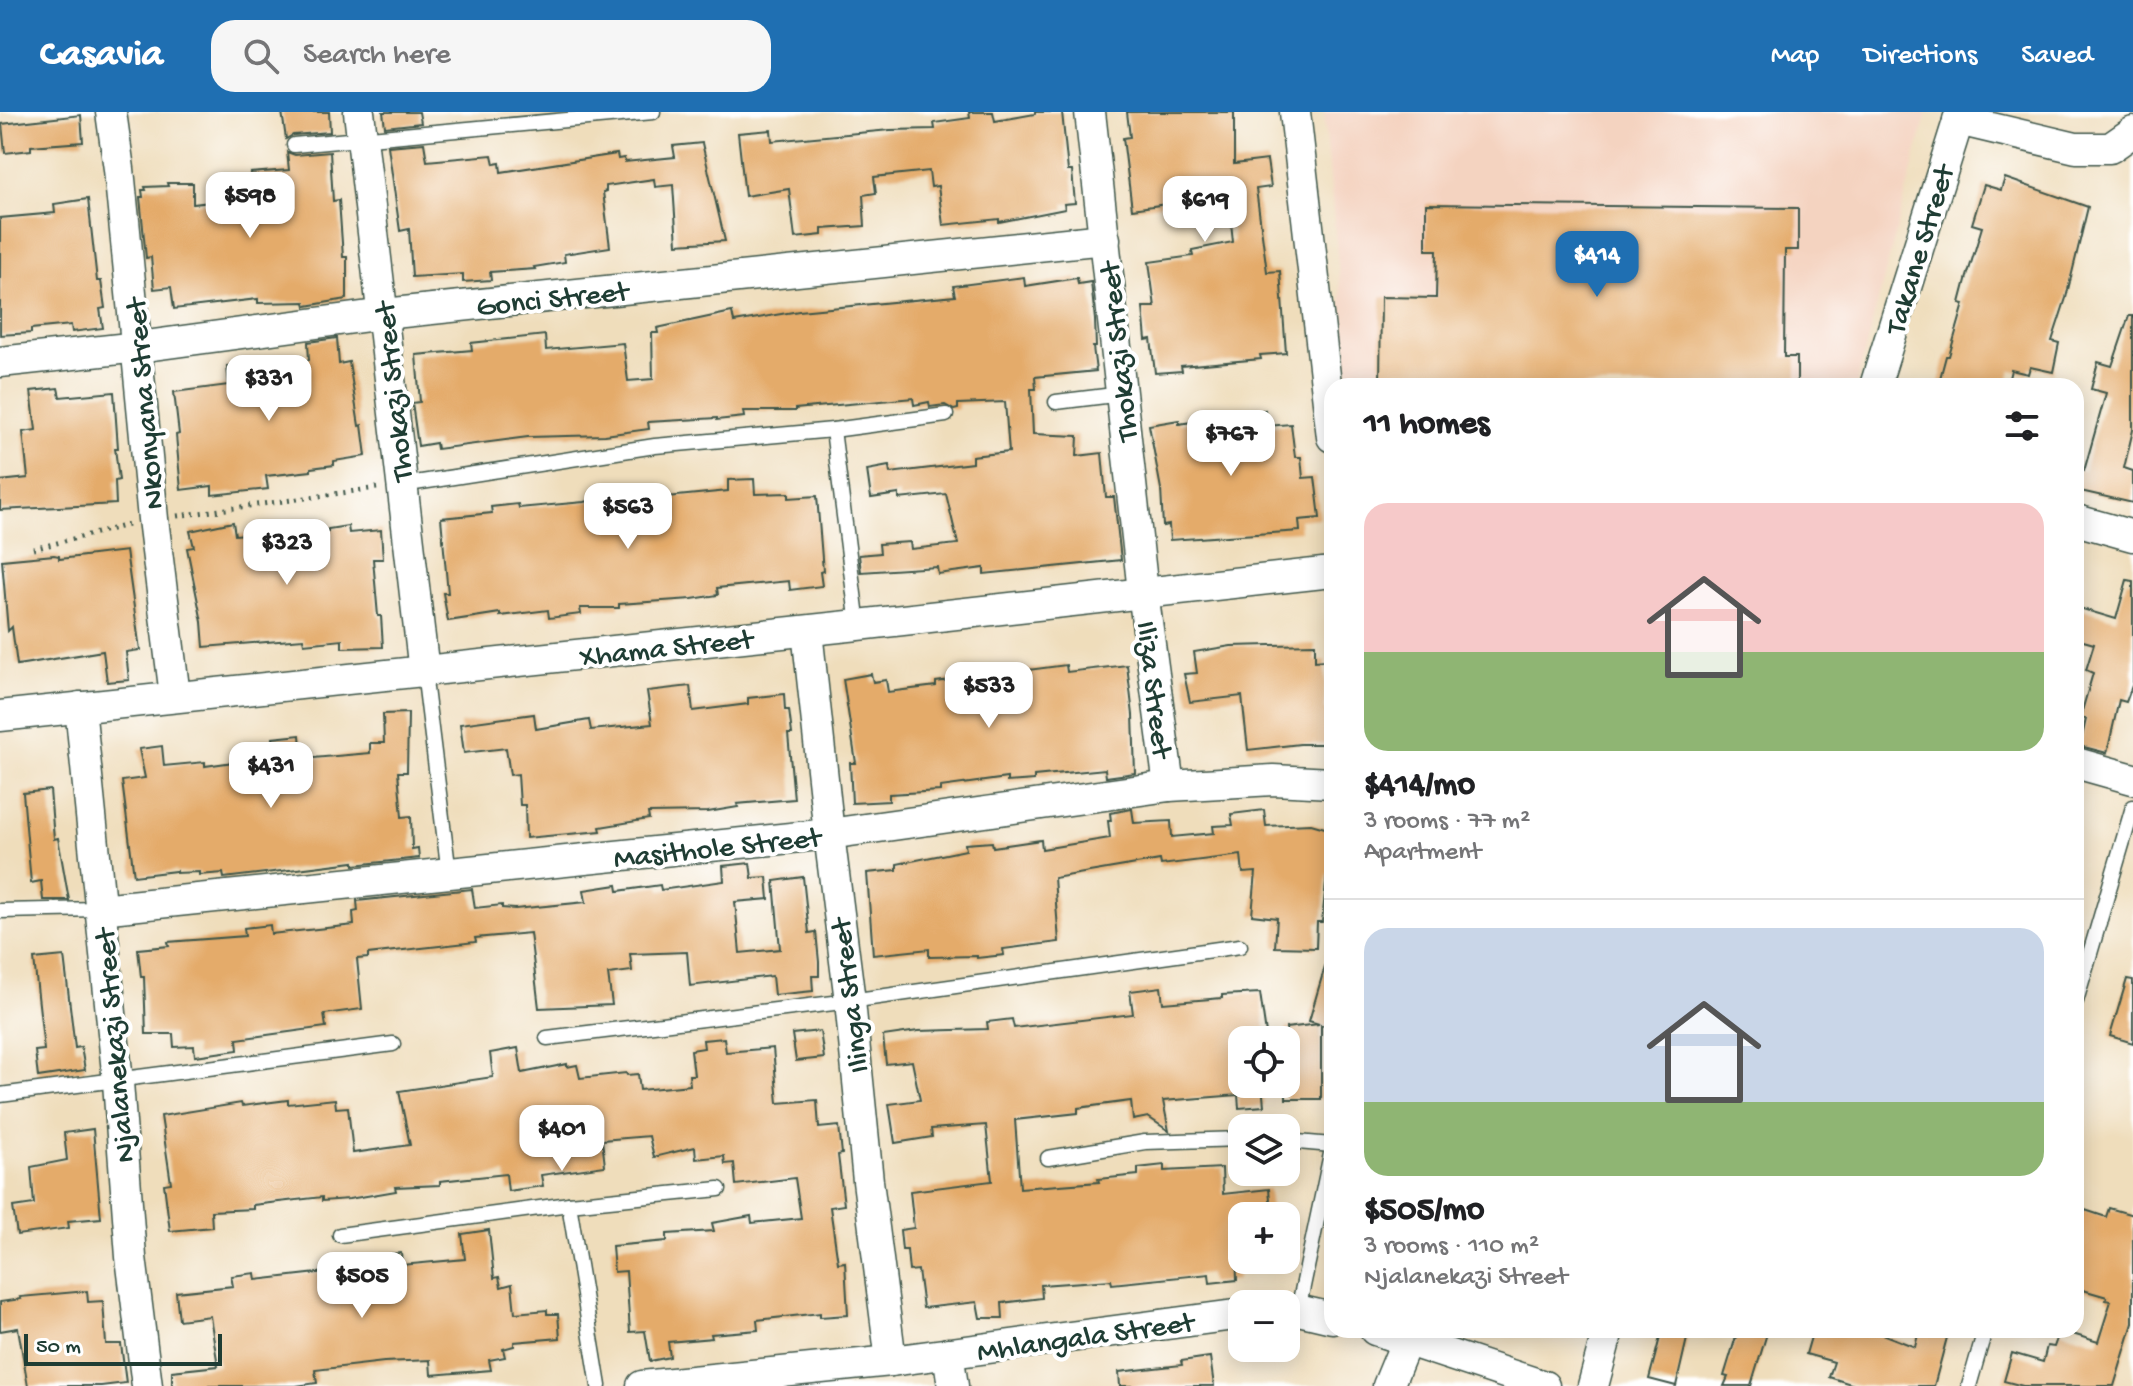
<!DOCTYPE html>
<meta charset="utf-8">
<style>
body{margin:0;font-family:"Gochi Hand",sans-serif;background:#f6f6f6;color:#202124;height:100vh;display:flex;flex-direction:column;font-size:30px;white-space:nowrap}
*{box-sizing:border-box;margin:0}
p{font-size:26px;color:#757577}
.icon{flex:none;width:44px;height:44px;fill:none;stroke:currentColor;stroke-width:2;stroke-linecap:round;stroke-linejoin:round}
.map{position:relative;flex:1;overflow:hidden}
.side{position:absolute;left:1324px;top:266px;width:760px;height:960px;display:flex;flex-direction:column;background:#fff;border-radius:24px;box-shadow:0 4px 20px #0003}
.side>*{flex:none}
.fabs{position:absolute;left:1228px;top:914px;display:grid;gap:16px}
.fabs a{display:grid;place-items:center;width:72px;height:72px;border-radius:16px;background:#fff;box-shadow:0 4px 20px #0003;font-size:40px}
.scale{position:absolute;left:24px;bottom:20px;width:198px;box-sizing:border-box;padding-left:8px;border:4px solid #1f3d34;border-top:0;font-size:22px;line-height:28px;white-space:nowrap;color:#1f3d34;-webkit-text-stroke:6px #fff;paint-order:stroke}
.price{position:absolute;translate:-50% -68px;padding:0 18px;border-radius:16px;background:#fff;color:#222;font-size:26px;line-height:52px;filter:drop-shadow(0 2px 4px #0008)}
.price::after{content:'';position:absolute;left:50%;top:48px;width:24px;height:18px;margin-left:-12px;background:inherit;clip-path:polygon(0 0,100% 0,50% 100%)}
.price.on{background:#1f6fb2;color:#fff}
ul{padding:0;list-style:none}
li{display:grid;align-content:center;gap:16px;height:424px;padding:0 40px}
li+li{border-top:2px solid #e0e0e0}
li span{display:grid;place-items:center;height:248px;border-radius:24px;color:#555}
li>.icon{margin-inline-start:auto}
span .icon{width:144px;height:144px;fill:#fffc;stroke-width:1}
li b{font-size:34px}
h2{display:flex;justify-content:space-between;align-items:center;height:96px;padding:0 40px;font-size:34px}
header{display:flex;align-items:center;gap:48px;box-sizing:border-box;height:112px;padding:0 40px;background:#1f6fb2;color:#fff}
header strong{font-size:38px}
nav{display:flex;gap:44px;margin-inline-start:auto;font-size:28px}
.search{width:560px;height:72px;background:#f6f6f6;display:flex;align-items:center;gap:20px;box-sizing:border-box;padding:0 28px;border-radius:24px;color:#757577;font-size:30px}
.map>svg:first-child{display:block}
.built{fill:#f4d3c0}
.building{fill:#e4ab6a}
.lines{fill:none;stroke-linecap:round;stroke-linejoin:round}
.service-casing{stroke:#3e5548;stroke-width:17}
.minor-casing{stroke:#3e5548;stroke-width:33}
.path{stroke:#3e5548;stroke-width:5;stroke-dasharray:2 6;stroke-linecap:butt}
.service{stroke:#fff;stroke-width:14}
.minor{stroke:#fff;stroke-width:30}
.labels{text-anchor:middle;stroke-width:8;stroke-linejoin:round;paint-order:stroke}
.street-label{font-size:30px;fill:#1f3d34;stroke:#fff}
</style>
<header>
<strong>Casavia</strong>
<div class="search"><svg class="icon" aria-label="search" viewBox="0 0 24 24"><circle cx="10" cy="10" r="6"/><path d="M15 15l6 6"/></svg>Search here</div>
<nav><a>Map</a><a>Directions</a><a>Saved</a></nav>
</header>
<div class="map">
<svg width="2133" height="1274" viewBox="0 0 2133 1274">
<rect width="100%" height="100%" fill="#fff"/>
<filter id="ink" filterUnits="userSpaceOnUse"><feTurbulence type="fractalNoise" baseFrequency=".0125" numOctaves="2"/><feDisplacementMap in="SourceGraphic" scale="16" xChannelSelector="R" yChannelSelector="G"/><feConvolveMatrix kernelMatrix="1 2 1 2 8 2 1 2 1" color-interpolation-filters="sRGB"/></filter>
<filter id="wash" filterUnits="userSpaceOnUse"><feTurbulence type="fractalNoise" baseFrequency=".006" numOctaves="4" result="noise"/><feDisplacementMap in="SourceGraphic" scale="32" xChannelSelector="R" yChannelSelector="G"/><feGaussianBlur stdDeviation="1.8" result="paint"/><feColorMatrix in="noise" values="0 0 0 0 0 0 0 0 0 0 0 0 0 0 0 0 0 1.4 0 .05"/><feComposite in="paint" operator="in"/></filter>
<g filter="url(#wash)">
<rect width="100%" height="100%" fill="#efddbb"/>
<polygon class="built" points="1324,0 1927,0 1856,274 1349,274"/>
<g id="blocks">
<g class="building">
<polygon points="282,0 329,0 330,20 293,23 286,27"/>
<polygon points="383,0 419,0 421,11 385,15"/>
<polygon points="969,0 993,0 995,9 1035,2 1035,0 1062,0 1068,59 1072,59 1075,91 1064,92 1065,97 999,110 999,107 943,113 938,74 931,75 929,59 874,65 876,81 863,83 865,114 822,117 822,123 795,126 789,77 745,84 738,21 771,18 772,29 890,18 935,17 934,11 970,6"/>
<polygon points="1127,0 1234,0 1234,52 1267,48 1271,75 1256,77 1267,160 1280,159 1286,241 1260,243 1261,247 1181,254 1182,259 1155,261 1151,227 1146,228 1143,195 1155,195 1149,150 1193,144 1192,138 1233,130 1228,83 1132,97 1123,26 1130,25"/>
<polygon points="81,3 83,30 31,34 31,38 5,41 2,12"/>
<polygon points="424,31 427,49 492,43 494,52 500,51 501,60 617,42 618,47 624,46 625,50 675,45 673,34 702,31 725,129 677,132 673,73 655,75 654,67 606,74 606,79 603,80 610,135 564,142 565,150 534,155 535,157 490,160 491,168 463,170 463,162 412,165 409,117 400,119 388,34"/>
<polygon points="287,40 295,43 330,40 333,89 339,88 343,145 347,145 347,187 306,194 305,190 258,191 258,187 174,197 171,175 154,177 151,145 146,146 140,85 143,85 142,78 146,78 145,75 168,74 167,71 193,71 193,92 252,85 250,61 289,58"/>
<polygon points="2005,66 2088,95 2066,186 2052,229 2059,231 2053,260 2030,255 2028,262 2011,258 2007,274 1938,274 1946,244 1949,244 1964,192 1960,191 1966,168 1982,115 1972,112 1984,73 2001,78"/>
<polygon points="88,87 97,169 101,169 105,196 100,197 103,216 72,220 71,213 31,217 31,221 0,223 0,106 55,101 54,92"/>
<polygon points="1426,92 1798,96 1798,138 1785,138 1784,245 1797,245 1797,274 1380,274 1381,185 1436,186 1437,138 1426,138"/>
<polygon points="1024,165 1025,174 1077,166 1078,172 1091,170 1095,208 1096,235 1093,235 1096,259 1035,265 1036,277 1031,277 1033,322 1078,324 1077,344 1102,341 1106,385 1114,385 1121,448 984,462 984,456 938,462 937,455 861,460 859,443 880,441 879,432 910,430 911,437 958,432 946,382 899,387 899,382 871,386 867,358 889,354 890,361 972,351 972,344 1009,340 1005,290 958,292 958,297 954,298 945,293 930,295 929,290 914,293 913,286 795,297 795,299 743,299 744,305 717,308 717,306 648,310 649,317 605,323 528,325 437,337 436,331 418,334 412,291 420,290 416,243 472,238 471,231 545,223 546,238 623,231 628,269 653,267 652,221 658,221 657,216 732,200 734,210 799,199 955,184 953,174"/>
<polygon points="2129,204 2133,204 2133,318 2124,356 2133,359 2133,391 2076,378 2076,357 2084,359 2106,281 2091,277 2098,250 2112,254"/>
<polygon points="337,226 339,252 349,250 359,314 362,313 366,344 334,349 334,353 311,356 311,359 266,364 268,377 212,383 212,374 181,378 176,323 179,322 174,280 229,273 227,254 309,248 308,230"/>
<polygon points="58,276 60,285 114,280 118,336 115,336 119,368 115,369 116,392 0,398 0,369 28,366 23,320 36,318 31,279"/>
<polygon points="1265,298 1267,314 1291,312 1295,345 1301,345 1303,366 1315,365 1320,406 1299,408 1300,419 1170,428 1169,413 1163,414 1161,377 1149,313 1179,308 1179,312"/>
<polygon points="754,367 755,382 789,381 789,386 817,384 823,459 820,460 822,474 790,478 789,469 717,476 718,483 692,487 619,492 619,496 580,496 581,502 549,506 548,498 500,504 500,501 448,509 443,481 448,481 441,406 492,401 491,395 518,392 519,396 584,390 656,378 657,386 728,379 728,368"/>
<polygon points="233,410 235,423 271,420 272,426 328,420 328,417 348,414 349,421 381,418 383,447 373,447 378,504 381,504 383,535 342,536 342,528 304,532 303,527 204,535 202,510 187,436 194,435 190,419"/>
<polygon points="126,439 140,538 126,540 129,568 107,570 103,539 17,553 12,515 8,519 2,448 54,443 59,444 59,447"/>
<polygon points="2127,468 2133,469 2133,571 2126,590 2119,588 2107,641 2080,634 2086,607 2080,606 2093,561 2086,558 2094,532 2076,527 2076,495 2116,507"/>
<polygon points="1315,532 1315,549 1325,548 1325,597 1332,597 1332,632 1300,632 1248,638 1242,584 1190,590 1184,562 1197,561 1194,540 1231,534"/>
<polygon points="1066,553 1067,560 1127,553 1133,603 1135,661 1106,665 1105,657 1034,664 1034,668 1007,670 1007,666 940,675 940,679 889,682 889,689 852,691 850,651 856,651 843,567 871,562 873,570 886,568 888,580 936,574 936,570"/>
<polygon points="690,574 693,599 748,592 748,586 784,582 785,598 789,598 792,622 788,622 794,687 737,692 738,695 708,700 648,701 649,707 600,715 601,719 526,726 525,693 520,693 518,662 510,663 506,636 464,641 460,612 534,602 536,617 589,608 591,618 652,612 647,579"/>
<polygon points="408,601 407,660 398,660 402,705 411,704 412,737 418,736 419,746 354,753 354,750 224,766 223,761 199,763 199,760 176,761 176,759 134,764 122,669 145,666 139,637 162,634 164,654 205,650 205,654 275,644 273,626 300,623 302,647 370,641 370,631 384,631 383,602"/>
<polygon points="50,678 54,727 58,726 69,788 43,788 41,769 31,771 23,681"/>
<polygon points="1132,697 1134,711 1171,709 1172,725 1214,721 1213,714 1233,713 1231,702 1264,698 1266,714 1311,712 1332,718 1331,762 1327,762 1322,810 1317,810 1316,836 1275,835 1277,806 1252,803 1256,760 1243,761 1241,743 1161,753 1160,748 1054,766 1059,830 1003,837 1004,843 977,846 977,844 929,845 929,837 873,843 867,761 897,758 897,752 966,738 965,732 992,730 993,735 1041,728 1042,737 1110,726 1108,709 1111,709 1110,701"/>
<polygon points="750,751 752,766 767,765 769,787 735,790 740,841 780,837 774,769 803,765 809,821 816,820 819,850 819,864 812,864 813,879 774,883 772,864 690,874 687,840 630,842 632,859 608,862 612,893 539,896 530,821 475,826 476,830 368,842 368,846 357,847 362,897 324,902 326,915 237,927 238,938 195,944 194,934 174,935 173,922 146,922 144,865 141,865 138,837 169,834 168,830 245,824 244,816 270,813 271,822 354,813 353,800 358,799 357,789 472,777 475,796 502,793 502,796 515,797 586,790 584,778 617,773 618,779 660,773 661,778 724,769 723,754"/>
<polygon points="64,844 75,936 81,935 85,958 38,965 35,939 44,938 34,847"/>
<polygon points="1326,851 1332,852 1332,916 1321,913 1321,987 1286,987 1286,916 1319,912 1309,909"/>
<polygon points="2127,867 2133,868 2133,931 2110,924"/>
<polygon points="1161,875 1163,891 1222,886 1222,883 1260,881 1266,922 1242,925 1242,972 1262,972 1264,994 1239,996 1238,983 1163,989 1169,1019 1148,1005 1133,1008 1131,989 1078,996 1078,1001 1015,1008 1020,1076 1099,1070 1098,1067 1138,1063 1138,1056 1164,1053 1164,1059 1222,1056 1223,1082 1269,1077 1271,1098 1240,1101 1240,1104 1235,1105 1237,1168 1210,1171 1209,1162 1112,1172 1111,1168 1041,1173 1042,1186 1002,1191 1003,1206 980,1206 977,1190 923,1196 918,1158 909,1159 907,1138 902,1138 900,1118 914,1116 910,1079 992,1069 986,1013 931,1017 932,1025 895,1031 889,992 920,988 912,949 886,952 883,924 918,919 988,917 987,910 1012,907 1014,916 1133,902 1130,879"/>
<polygon points="820,919 824,946 796,949 792,922"/>
<polygon points="724,926 726,940 773,936 778,991 817,988 819,1016 839,1014 842,1042 838,1043 844,1093 830,1095 838,1151 845,1150 848,1203 820,1205 820,1201 757,1208 758,1218 711,1222 712,1226 668,1230 670,1245 650,1249 645,1219 630,1220 626,1159 614,1160 612,1134 667,1129 667,1122 714,1119 712,1111 751,1104 752,1111 801,1106 795,1066 736,1073 734,1051 725,1052 724,1044 696,1047 695,1035 654,1045 649,1024 602,1028 605,1054 541,1063 543,1074 508,1079 506,1062 440,1069 440,1073 395,1075 396,1079 349,1087 322,1089 322,1085 253,1093 253,1097 211,1099 212,1115 170,1119 164,1072 171,1071 161,1004 241,991 242,994 288,988 288,992 335,987 336,996 348,995 353,1041 410,1033 399,979 493,965 490,941 518,936 522,961 567,952 567,955 577,953 580,966 626,961 627,963 638,962 640,978 690,973 689,963 694,963 691,938 704,936 703,928"/>
<polygon points="93,1017 101,1106 68,1109 69,1116 17,1123 13,1095 34,1092 31,1055 67,1048 64,1021"/>
<polygon points="2076,1095 2106,1105 2109,1096 2133,1103 2133,1211 2114,1274 2023,1274 2004,1269 2012,1241 2043,1250 2047,1234 2054,1235 2060,1218 2098,1230 2111,1189 2106,1188 2107,1185 2076,1176"/>
<polygon points="489,1118 494,1166 499,1165 501,1175 512,1172 515,1201 547,1198 547,1202 558,1202 560,1226 514,1230 514,1234 503,1237 505,1245 489,1248 491,1258 431,1263 430,1248 384,1250 315,1258 317,1271 296,1274 172,1274 172,1259 218,1254 210,1204 179,1208 176,1180 233,1174 231,1164 255,1161 256,1168 326,1160 326,1157 349,1154 348,1150 374,1146 374,1143 401,1141 402,1153 465,1147 462,1122"/>
<polygon points="87,1179 88,1190 103,1189 106,1232 121,1232 126,1271 101,1274 28,1274 18,1216 0,1219 0,1190 21,1187 20,1185"/>
<polygon points="1662,1218 1689,1218 1676,1274 1649,1267"/>
<polygon points="1738,1218 1768,1218 1751,1274 1724,1274 1728,1265 1724,1264"/>
<polygon points="1813,1218 1872,1218 1915,1235 1919,1218 1949,1218 1934,1274 1857,1274 1829,1265 1834,1250 1806,1242"/>
<polygon points="1210,1245 1214,1274 1120,1274 1119,1260 1182,1253 1181,1249"/>
</g>
</g>
</g>
<g filter="url(#ink)">
<use href="#blocks" fill-opacity="0" stroke="#3e5548" stroke-width="2"/>
<g class="lines">
<defs>
<g id="service">
<polyline points="294,33 653,0"/>
<polyline points="1056,290 1122,282"/>
<polyline points="833,318 858,513"/>
<polyline points="402,373 655,334 833,318 946,303"/>
<polyline points="424,560 449,762"/>
<polyline points="0,799 100,797"/>
<polyline points="2076,889 2133,695"/>
<polyline points="547,926 850,889 1240,834"/>
<polyline points="0,983 393,932"/>
<polyline points="1286,1029 1332,1033"/>
<polyline points="1048,1046 1145,1030 1242,1027"/>
<polyline points="569,1092 599,1274"/>
<polyline points="340,1123 569,1092 719,1077"/>
<polyline points="1298,1198 1332,1037"/>
<polyline points="1969,1274 1985,1218"/>
</g>
<g id="minor">
<polyline points="111,0 119,57 153,407 175,584"/>
<polyline points="359,0 424,560"/>
<polyline points="1090,0 1143,480 1169,674"/>
<polyline points="1295,0 1332,325"/>
<polyline points="1958,8 2076,36 2110,36 2133,20"/>
<polyline points="0,250 138,235 384,202 1105,127"/>
<polyline points="1875,274 1961,0"/>
<polyline points="2076,408 2133,424"/>
<polyline points="807,519 829,722 850,889 868,1069 891,1249"/>
<polyline points="80,595 118,970 131,1145 147,1274"/>
<polyline points="0,604 858,513 1332,460"/>
<polyline points="2076,651 2133,667"/>
<polyline points="100,797 829,722 1169,674 1273,668 1332,671"/>
<polyline points="1286,1199 1298,1198 1332,1206"/>
<polyline points="1375,1218 1544,1274"/>
<polyline points="948,1241 953,1274"/>
<polyline points="642,1274 891,1249 1242,1202"/>
<polyline points="1388,1274 1407,1228"/>
<polyline points="1593,1274 1608,1218"/>
</g>
</defs>
<use href="#service" class="service-casing"/>
<use href="#minor" class="minor-casing"/>
<g class="path">
<polyline points="177,404 377,376"/>
<polyline points="33,437 128,413"/>
</g>
<use href="#service" class="service"/>
<use href="#minor" class="minor"/>
</g>
</g>
<g class="labels">
<g class="street-label">
<text transform="translate(1918 137) rotate(-73)" y="10">Takane Street</text>
<text transform="translate(552 185) rotate(-6)" y="10">Gonci Street</text>
<text transform="translate(1117 240) rotate(-96)" y="10">Thokazi Street</text>
<text transform="translate(392 280) rotate(-96)" y="10">Thokazi Street</text>
<text transform="translate(143 292) rotate(-95)" y="10">Nkonyana Street</text>
<text transform="translate(666 534) rotate(-6)" y="10">Xhama Street</text>
<text transform="translate(1156 577) rotate(83)" y="10">Iliza Street</text>
<text transform="translate(717 734) rotate(-6)" y="10">Masithole Street</text>
<text transform="translate(848 884) rotate(-97)" y="10">Ilinga Street</text>
<text transform="translate(113 934) rotate(-95)" y="10">Njalanekazi Street</text>
<text transform="translate(1085 1223) rotate(-8)" y="10">Mhlangala Street</text>
</g>
</g>
</svg>
<div class="fabs">
<a><svg class="icon" aria-label="locate" viewBox="0 0 24 24"><circle cx="12" cy="12" r="6"/><path d="M12 2v4M12 18v4M2 12h4M18 12h4"/></svg></a>
<a><svg class="icon" aria-label="layers" viewBox="0 0 24 24"><path d="M12 4l9 5-9 5-9-5zM3 14l9 5 9-5"/></svg></a>
<a>+</a>
<a>−</a>
</div>
<div class="scale">50 m</div>
<b class="price" style="left:250px;top:128px">$598</b>
<b class="price" style="left:1205px;top:132px">$619</b>
<b class="price on" style="left:1597px;top:187px">$414</b>
<b class="price" style="left:269px;top:311px">$331</b>
<b class="price" style="left:1231px;top:366px">$767</b>
<b class="price" style="left:628px;top:439px">$563</b>
<b class="price" style="left:287px;top:475px">$323</b>
<b class="price" style="left:989px;top:618px">$533</b>
<b class="price" style="left:271px;top:698px">$431</b>
<b class="price" style="left:562px;top:1061px">$401</b>
<b class="price" style="left:362px;top:1208px">$505</b>
<section class="side">
<h2>11 homes<svg class="icon" aria-label="filters" viewBox="0 0 24 24"><path d="M4 7h16M4 17h16"/><circle cx="9" cy="7" r="2"/><circle cx="15" cy="17" r="2"/></svg></h2>
<ul>
<li><span style="background:linear-gradient(#f6c9c9 60%,#8fb573 0)"><svg class="icon" aria-label="home" viewBox="0 0 24 24"><path d="M3 11l9-7 9 7M6 9v11h12V9"/></svg></span><div><b>$414/mo</b><p>3 rooms · 77 m²</p><p>Apartment</p></div></li>
<li><span style="background:linear-gradient(#c9d6e8 70%,#8fb573 0)"><svg class="icon" aria-label="home" viewBox="0 0 24 24"><path d="M3 11l9-7 9 7M6 9v11h12V9"/></svg></span><div><b>$505/mo</b><p>3 rooms · 110 m²</p><p>Njalanekazi Street</p></div></li>
</ul>
</section>
</div>
